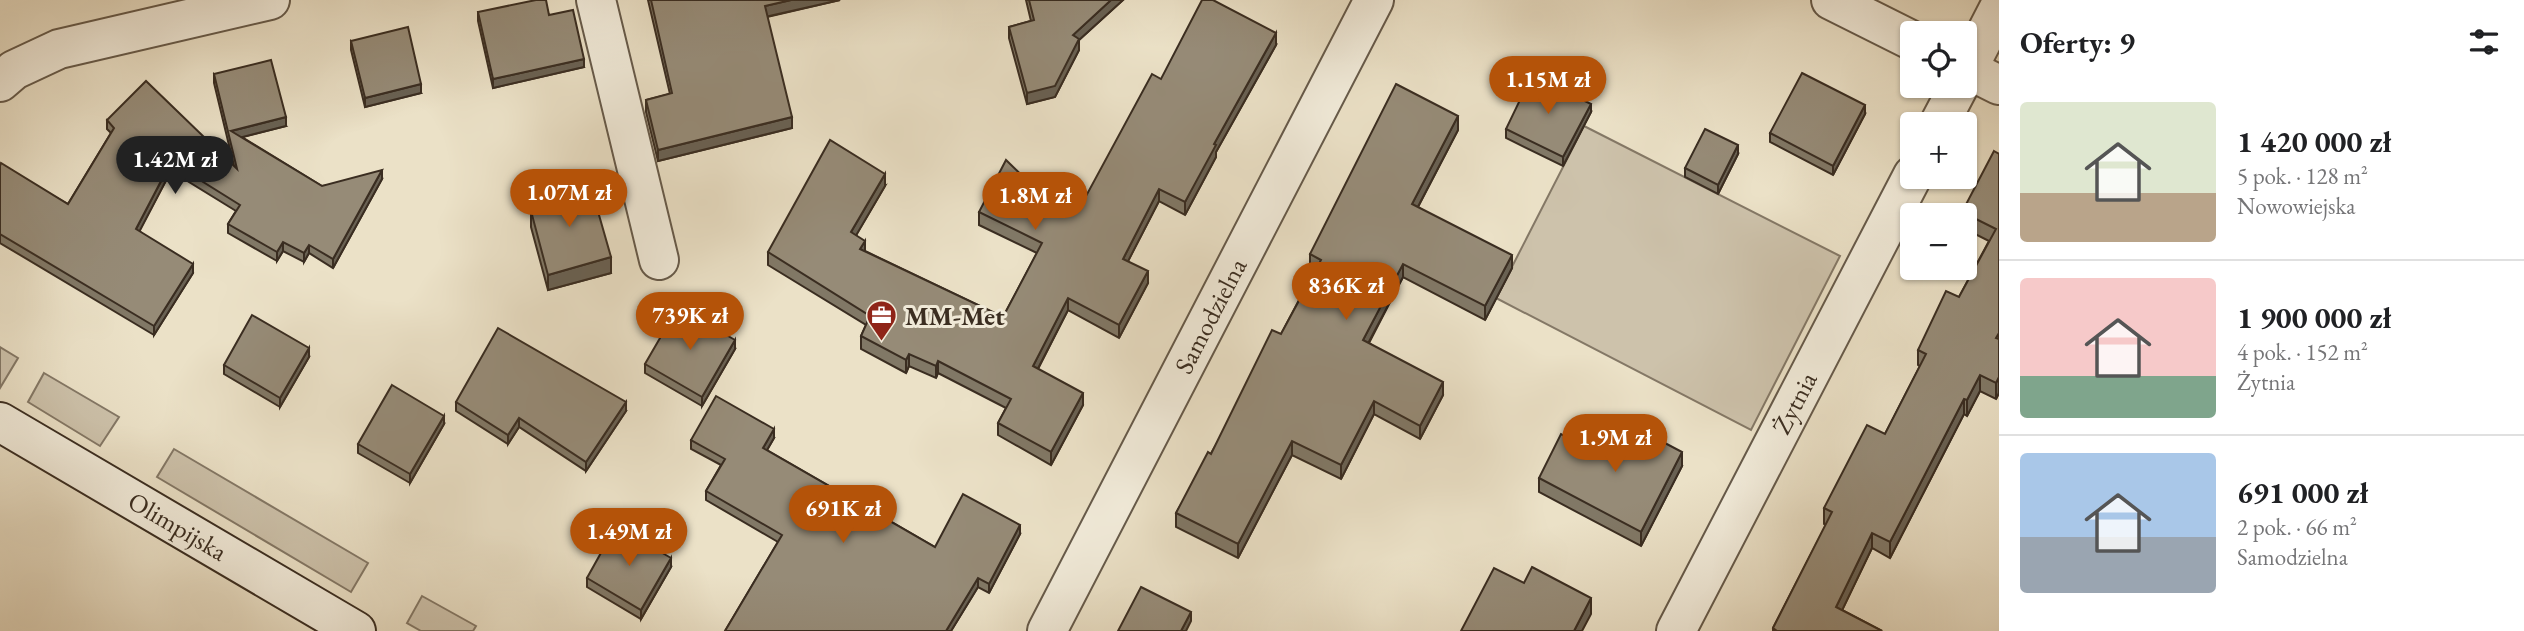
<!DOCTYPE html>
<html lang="pl">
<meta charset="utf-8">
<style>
body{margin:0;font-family:"EB Garamond",serif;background:#f2f2f2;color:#202124;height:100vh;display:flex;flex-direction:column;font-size:26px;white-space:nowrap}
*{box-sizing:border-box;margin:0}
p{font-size:23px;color:#757577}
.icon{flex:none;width:38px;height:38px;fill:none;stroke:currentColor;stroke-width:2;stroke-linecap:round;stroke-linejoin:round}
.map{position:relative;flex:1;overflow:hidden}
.details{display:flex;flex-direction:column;background:#fff;width:525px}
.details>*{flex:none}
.tools{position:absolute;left:1900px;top:21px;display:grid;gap:14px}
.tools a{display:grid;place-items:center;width:77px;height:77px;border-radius:7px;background:#fff;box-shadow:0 2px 5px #0004;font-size:35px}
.price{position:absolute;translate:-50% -60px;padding:0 16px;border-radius:24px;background:#b45309;color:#fff;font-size:23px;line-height:46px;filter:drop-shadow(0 2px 4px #0008)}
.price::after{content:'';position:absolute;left:50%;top:42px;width:21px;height:16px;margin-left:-10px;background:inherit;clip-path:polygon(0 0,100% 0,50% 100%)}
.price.selected{background:#222;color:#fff}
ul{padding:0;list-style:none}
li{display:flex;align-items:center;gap:21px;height:175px;padding:0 21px}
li+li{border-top:2px solid #e0e0e0}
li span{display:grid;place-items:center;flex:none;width:196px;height:140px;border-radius:7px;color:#555}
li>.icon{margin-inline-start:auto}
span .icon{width:84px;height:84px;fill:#fffc;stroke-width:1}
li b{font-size:30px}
h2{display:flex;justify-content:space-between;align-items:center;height:84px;padding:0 21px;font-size:30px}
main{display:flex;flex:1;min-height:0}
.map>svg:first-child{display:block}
.green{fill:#cdc2ab;stroke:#847866;stroke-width:2}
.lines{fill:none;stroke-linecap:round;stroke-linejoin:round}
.street-casing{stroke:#665a4a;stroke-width:42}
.secondary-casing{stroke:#3a2d21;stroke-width:42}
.street{stroke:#f2ecdb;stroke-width:38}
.secondary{stroke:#f2ecdb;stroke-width:38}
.wall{fill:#817866;stroke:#3a2d21;stroke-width:2}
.shaded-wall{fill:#696153;stroke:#3a2d21;stroke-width:2}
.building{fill:#968b77;stroke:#3a2d21;stroke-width:2}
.labels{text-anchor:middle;stroke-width:6;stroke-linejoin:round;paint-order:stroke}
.poi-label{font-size:26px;font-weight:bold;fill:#3a2d21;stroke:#f2ecdb;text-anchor:start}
.street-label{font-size:26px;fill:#3a2d21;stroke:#f2ecdb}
</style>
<main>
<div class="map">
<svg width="1999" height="631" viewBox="0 0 1999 631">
<rect width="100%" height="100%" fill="#ebe1c7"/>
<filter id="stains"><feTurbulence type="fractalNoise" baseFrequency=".00286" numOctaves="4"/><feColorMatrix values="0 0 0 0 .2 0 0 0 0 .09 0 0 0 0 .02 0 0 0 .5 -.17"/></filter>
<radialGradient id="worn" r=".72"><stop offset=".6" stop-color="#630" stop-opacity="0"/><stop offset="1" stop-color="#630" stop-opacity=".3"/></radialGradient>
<g class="green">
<polygon points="1584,126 1840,256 1751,430 1496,298"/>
<polygon points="0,347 18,358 0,388"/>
<polygon points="44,373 119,417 100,446 28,402"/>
<polygon points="174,449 368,563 351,592 157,477"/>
<polygon points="422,596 476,626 473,631 421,631 407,623"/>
</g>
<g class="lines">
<defs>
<g id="street">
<polyline points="596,0 659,260"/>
<polyline points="1831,0 1913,41"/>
<polyline points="1965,68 1999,85"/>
<polyline points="1965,74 1999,8"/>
<polyline points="0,82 14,70 59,49 270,0"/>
<polyline points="1939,124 1959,86"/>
<path id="s1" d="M1047 631 1374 0"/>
<path id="s2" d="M1676 631 1913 175"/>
</g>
<g id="secondary">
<path id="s3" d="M0 422 356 631"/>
</g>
</defs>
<use href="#street" class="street-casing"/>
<use href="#secondary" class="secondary-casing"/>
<use href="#street" class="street"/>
<use href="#secondary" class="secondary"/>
</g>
<g class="wall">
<polygon points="648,0 840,0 767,17 792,128 658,161 646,112 646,100 670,94"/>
<polygon points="1026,0 1123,0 1079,40 1079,50 1055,97 1027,104 1009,38 1009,27 1031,21"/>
<polygon points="478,12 549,15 584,67 493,88 478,21"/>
<polygon points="351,41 421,93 365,107 351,50"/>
<polygon points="1276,45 1216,152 1216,157 1185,215 1159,201 1128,261 1148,283 1119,338 1068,310 1038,369 1083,405 1051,465 998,435 998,423 1006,408 938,373 936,378 909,366 906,373 861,349 861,336 866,325 768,265 768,252 885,186 856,235 865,251 1003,317 1037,253 979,225 979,212 1042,196 1040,188 1040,176 1085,198 1161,79"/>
<polygon points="214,74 286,126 242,137 322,186 382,179 333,268 309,253 304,262 283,251 277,261 228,233 228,224 236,211 171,171 139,231 193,273 154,335 0,243 0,166 68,204 111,133 107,129 107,120 234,166 214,83"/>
<polygon points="1591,112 1563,166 1506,138 1506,129"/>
<polygon points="1865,114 1833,175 1770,142 1770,133"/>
<polygon points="1458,130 1418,207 1512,268 1485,320 1403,277 1369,343 1443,395 1420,439 1374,414 1341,479 1292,455 1238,558 1176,527 1176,513 1281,334 1315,270 1310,267 1310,254"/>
<polygon points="1738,154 1718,194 1685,177 1685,168"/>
<polygon points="1999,154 1999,393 1996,399 1980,391 1967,416 1964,414 1890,558 1872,548 1842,610 1882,631 1773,631 1773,628 1826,525 1824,524 1824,508 1885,434 1920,366 1918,365 1918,350 1959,297 1989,241 1965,229 1965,215 1962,215 1962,212"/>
<polygon points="533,196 584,197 611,273 548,290 531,227 531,211 533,211"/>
<polygon points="735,349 702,406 645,373 645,364"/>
<polygon points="309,357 280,407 224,374 224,365"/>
<polygon points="456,402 626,411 586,471 519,427 508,444 456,411"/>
<polygon points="444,424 410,483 358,453 358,444"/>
<polygon points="774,438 767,450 935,547 1020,534 989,593 978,587 951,631 725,631 778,542 706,500 706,491 721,465 691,449 691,440"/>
<polygon points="1606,458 1682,466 1641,546 1539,492 1539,478"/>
<polygon points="671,567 641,619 587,587 587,578"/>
</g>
<g class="shaded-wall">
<polygon points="791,0 840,0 765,17 765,6"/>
<polygon points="1111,0 1123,0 1079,40 1079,50 1055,97 1027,104 1027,93 1073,35"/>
<polygon points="1276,33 1276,45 1216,152 1216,157 1185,215 1185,202 1214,144"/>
<polygon points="584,59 584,67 493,88 493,79"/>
<polygon points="421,84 421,93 365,107 365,98"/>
<polygon points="1591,104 1591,112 1563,166 1563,157"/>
<polygon points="1865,105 1865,114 1833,175 1833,166"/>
<polygon points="1458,116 1458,130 1412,218 1412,204"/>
<polygon points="286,117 286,126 231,140 231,131"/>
<polygon points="792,117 792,128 658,161 658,150"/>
<polygon points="1738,145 1738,154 1718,194 1718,185"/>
<polygon points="171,162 171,171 136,238 136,229"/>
<polygon points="382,170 382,179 333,268 333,259"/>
<polygon points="885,174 885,186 851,244 851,232"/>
<polygon points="1159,189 1159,201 1123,271 1123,259"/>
<polygon points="865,241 865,253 860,249"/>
<polygon points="283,242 283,251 277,261 277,252"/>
<polygon points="309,245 309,253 304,262 304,253"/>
<polygon points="1512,255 1512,268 1485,320 1485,306"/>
<polygon points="611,257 611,273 548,290 548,275"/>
<polygon points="193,264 193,273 154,335 154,326"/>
<polygon points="1403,264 1403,277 1363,353 1363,340"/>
<polygon points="1148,271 1148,283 1119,338 1119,325"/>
<polygon points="1068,298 1068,310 1033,378 1033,366"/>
<polygon points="735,340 735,349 702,406 702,397"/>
<polygon points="309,348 309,357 280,407 280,398"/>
<polygon points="909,354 909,366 906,373 906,360"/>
<polygon points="938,361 938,373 936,378 936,366"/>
<polygon points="1980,375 1980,391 1967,416 1967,400"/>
<polygon points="1999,377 1999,393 1996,399 1996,383"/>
<polygon points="1443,382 1443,395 1420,439 1420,426"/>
<polygon points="1083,393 1083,405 1051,465 1051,452"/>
<polygon points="1964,399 1964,414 1890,558 1890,542"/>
<polygon points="1374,401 1374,414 1341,479 1341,465"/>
<polygon points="626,402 626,411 586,471 586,462"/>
<polygon points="444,416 444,424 410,483 410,474"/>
<polygon points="519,418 519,427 508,444 508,435"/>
<polygon points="774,429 774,438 763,457 763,448"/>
<polygon points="1292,441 1292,455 1238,558 1238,544"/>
<polygon points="1682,452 1682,466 1641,546 1641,532"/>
<polygon points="1020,525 1020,534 989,593 989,584"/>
<polygon points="1872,533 1872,548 1836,623 1836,607"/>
<polygon points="671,558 671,567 641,619 641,610"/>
<polygon points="978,578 978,587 951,631 946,631"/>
<polygon points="1591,598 1591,614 1582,631 1574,631"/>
<polygon points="1191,612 1191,621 1186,631 1181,631"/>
</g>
<g class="building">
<polygon points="536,0 546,0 549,15 573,10 584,59 493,79 478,12"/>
<polygon points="651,0 791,0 765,6 792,117 658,150 646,100 672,93"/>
<polygon points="1029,0 1111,0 1073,35 1079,39 1055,86 1027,93 1009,27 1034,20"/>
<polygon points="1202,0 1213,0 1276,33 1214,144 1216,145 1185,202 1159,189 1123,259 1148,271 1119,325 1068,298 1033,366 1083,393 1051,452 998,423 1011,399 938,361 936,366 909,354 906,360 861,336 870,316 768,252 830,140 885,174 851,232 865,241 860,249 1003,317 1042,243 979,212 1006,160 1048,201 1040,176 1085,198 1152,74 1161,79"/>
<polygon points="408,27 421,84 365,98 351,41"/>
<polygon points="271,60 286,117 231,131 322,186 382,170 333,259 309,245 304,253 283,242 277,252 228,224 240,205 171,162 136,229 193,264 154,326 0,234 0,166 1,163 68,204 114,128 107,120 146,81 237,169 214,74"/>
<polygon points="1802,73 1865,105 1833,166 1770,133"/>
<polygon points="1532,75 1591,104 1563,157 1506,129"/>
<polygon points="1396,84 1458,116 1412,204 1512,255 1485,306 1403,264 1363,340 1443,382 1420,426 1374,401 1341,465 1292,441 1238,544 1176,513 1208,452 1211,454 1272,330 1281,334 1321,260 1310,254"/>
<polygon points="1705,129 1738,145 1718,185 1685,168"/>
<polygon points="1994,151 1999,154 1999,333 1996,338 1999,339 1999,377 1996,383 1980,375 1967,400 1964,399 1890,542 1872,533 1836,607 1882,631 1777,631 1773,628 1832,512 1824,508 1867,425 1885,434 1926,354 1918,350 1946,291 1959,297 1996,229 1962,212"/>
<polygon points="581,183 584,197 593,194 611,257 548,275 531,211 537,209 533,196"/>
<polygon points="678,307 735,340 702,397 645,364"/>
<polygon points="252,315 309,348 280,398 224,365"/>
<polygon points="498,328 626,402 586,462 519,418 508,435 456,402"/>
<polygon points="392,385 444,416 410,474 358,444"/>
<polygon points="716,396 774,429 763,448 935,547 963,494 1020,525 989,584 978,578 946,631 725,631 782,535 706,491 725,459 691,440"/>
<polygon points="1625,422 1682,452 1641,532 1539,478 1561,434 1606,458"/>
<polygon points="616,526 671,558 641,610 587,578"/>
<polygon points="1532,567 1591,598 1574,631 1461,631 1494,568 1524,583"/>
<polygon points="1141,587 1191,612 1181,631 1118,631"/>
</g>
<defs>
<symbol id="office-pin" viewBox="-11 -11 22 30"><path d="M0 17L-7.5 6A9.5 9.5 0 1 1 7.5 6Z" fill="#8f2418" stroke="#f2ecdb"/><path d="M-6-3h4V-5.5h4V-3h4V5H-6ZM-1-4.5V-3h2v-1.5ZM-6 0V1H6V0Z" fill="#fff"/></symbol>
</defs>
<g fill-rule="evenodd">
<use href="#office-pin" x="864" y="298" width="35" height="47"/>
</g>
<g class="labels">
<g class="poi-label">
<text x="905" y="325">MM-Met</text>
</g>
<g class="street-label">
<text dy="9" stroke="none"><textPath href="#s1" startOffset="355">Samodzielna</textPath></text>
<text dy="9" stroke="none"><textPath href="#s2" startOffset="257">Żytnia</textPath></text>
<text dy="9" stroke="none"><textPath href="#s3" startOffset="206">Olimpijska</textPath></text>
</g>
</g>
<rect width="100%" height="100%" filter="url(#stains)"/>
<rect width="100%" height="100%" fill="url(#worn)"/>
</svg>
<div class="tools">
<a><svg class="icon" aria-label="locate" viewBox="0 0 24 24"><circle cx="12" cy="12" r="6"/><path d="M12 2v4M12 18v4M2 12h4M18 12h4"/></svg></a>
<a>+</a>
<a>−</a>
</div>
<b class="price" style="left:1548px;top:116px">1.15M zł</b>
<b class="price selected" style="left:175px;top:196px">1.42M zł</b>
<b class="price" style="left:569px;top:229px">1.07M zł</b>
<b class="price" style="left:1035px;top:232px">1.8M zł</b>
<b class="price" style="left:1346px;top:322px">836K zł</b>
<b class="price" style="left:690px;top:352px">739K zł</b>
<b class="price" style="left:1615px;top:474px">1.9M zł</b>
<b class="price" style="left:843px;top:545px">691K zł</b>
<b class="price" style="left:629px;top:568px">1.49M zł</b>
</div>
<section class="details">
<h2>Oferty: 9<svg class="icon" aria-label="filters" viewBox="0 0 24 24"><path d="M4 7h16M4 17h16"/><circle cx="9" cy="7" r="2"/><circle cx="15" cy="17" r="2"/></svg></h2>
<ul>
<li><span style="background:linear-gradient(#dfe7d0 65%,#b9a48a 0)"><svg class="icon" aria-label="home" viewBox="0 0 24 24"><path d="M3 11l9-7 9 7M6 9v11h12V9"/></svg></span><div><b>1 420 000 zł</b><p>5 pok. · 128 m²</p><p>Nowowiejska</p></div></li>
<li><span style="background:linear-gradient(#f6c9c9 70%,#7fa58c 0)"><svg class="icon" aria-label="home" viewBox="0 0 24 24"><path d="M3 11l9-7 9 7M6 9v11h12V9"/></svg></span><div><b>1 900 000 zł</b><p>4 pok. · 152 m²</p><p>Żytnia</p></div></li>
<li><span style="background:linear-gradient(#a9c7e8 60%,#9aa5b1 0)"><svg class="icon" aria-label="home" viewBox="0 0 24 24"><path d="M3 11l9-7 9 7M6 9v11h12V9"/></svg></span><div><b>691 000 zł</b><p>2 pok. · 66 m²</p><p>Samodzielna</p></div></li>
</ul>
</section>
</main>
